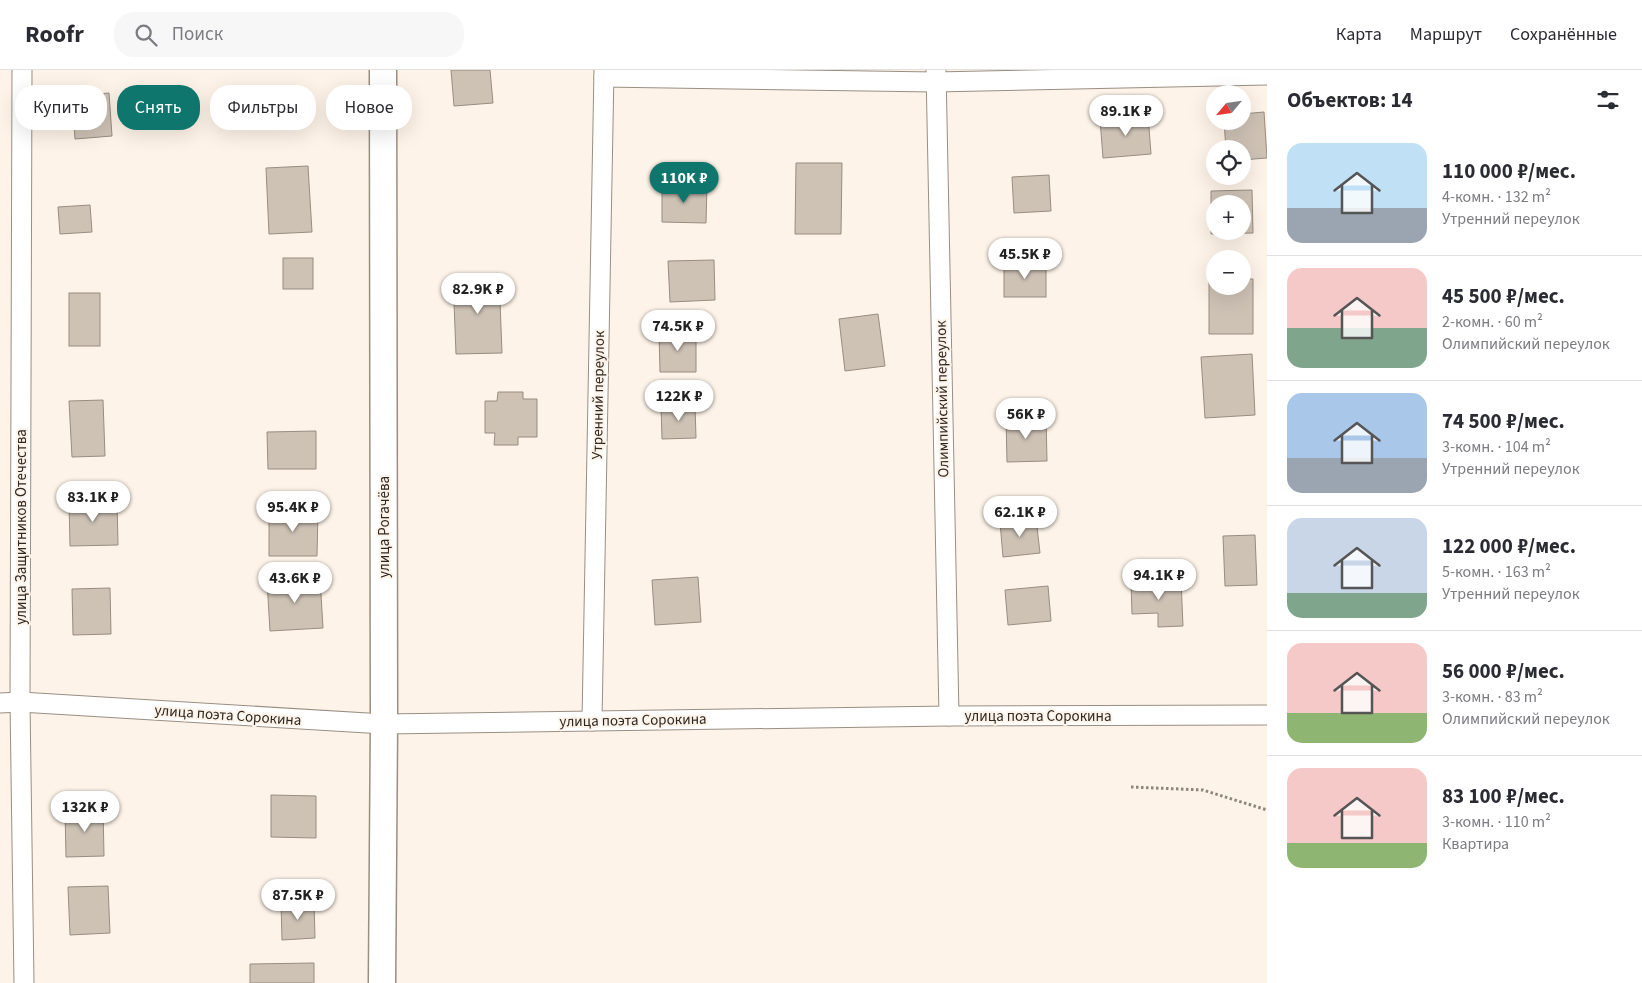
<!DOCTYPE html>
<html lang="ru">
<meta charset="utf-8">
<style>
body{margin:0;font-family:"Source Sans 3",sans-serif;background:#f7f7f7;color:#2b2b33;height:100vh;display:flex;flex-direction:column;font-size:19px;white-space:nowrap}
*{box-sizing:border-box;margin:0}
p{font-size:16px;color:#7c7c81}
.icon{flex:none;width:28px;height:28px;fill:none;stroke:currentColor;stroke-width:2;stroke-linecap:round;stroke-linejoin:round}
.map{position:relative;flex:1;overflow:hidden}
.drawer{display:flex;flex-direction:column;background:#fff;width:375px}
.drawer>*{flex:none}
.hud{position:absolute;left:15px;top:15px;width:475px;height:45px;display:flex;gap:10px}
.needle{width:32px;rotate:241deg}
.tools{position:absolute;left:1206px;top:15px;display:grid;gap:10px}
.tools a{display:grid;place-items:center;width:45px;height:45px;border-radius:50%;background:#fff;box-shadow:0 5px 20px #0002;font-size:25px}
.price{position:absolute;translate:-50% -42px;padding:0 11px;border-radius:18px;background:#fff;color:#222;font-size:16px;line-height:32px;filter:drop-shadow(0 1px 2px #0008)}
.price::after{content:'';position:absolute;left:50%;top:30px;width:15px;height:11px;margin-left:-8px;background:inherit;clip-path:polygon(0 0,100% 0,50% 100%)}
.price.current{background:#0f766e;color:#fff}
ul{padding:0;list-style:none}
li{display:flex;align-items:center;gap:15px;height:125px;padding:0 20px}
li+li{border-top:1px solid #e1e1e2}
li span{display:grid;place-items:center;flex:none;width:140px;height:100px;border-radius:15px;color:#555}
li>.icon{margin-inline-start:auto}
span .icon{width:60px;height:60px;fill:#fffc;stroke-width:1}
li b{font-size:21px}
h2{display:flex;justify-content:space-between;align-items:center;height:60px;padding:0 20px;font-size:21px}
.pill{padding:0 18px;border-radius:20px;background:#fff;box-shadow:0 5px 20px #0002;font-size:18px;line-height:45px}
.pill.current{background:#0f766e;color:#fff}
header{display:flex;align-items:center;gap:30px;box-sizing:border-box;height:70px;padding:0 25px;background:#fff;border-bottom:1px solid #e1e1e2}
header strong{font-size:24px}
nav{display:flex;gap:28px;margin-inline-start:auto;font-size:18px}
.search{width:350px;height:45px;background:#f7f7f7;display:flex;align-items:center;gap:12px;box-sizing:border-box;padding:0 18px;border-radius:20px;color:#7c7c81;font-size:19px}
main{display:flex;flex:1;min-height:0}
.map>svg:first-child{display:block}
.building{fill:#cec2b5;stroke:#998c80;fill-rule:evenodd}
.lines{fill:none;stroke-linecap:round;stroke-linejoin:round}
.street-casing{stroke:#9a8e82;stroke-width:21}
.secondary-casing{stroke:#9a8e82;stroke-width:29}
.path{stroke:#8c857d;stroke-width:3;stroke-dasharray:2.5 2.5;stroke-linecap:butt}
.street{stroke:#fff;stroke-width:19}
.secondary{stroke:#fff;stroke-width:26}
.labels{text-anchor:middle;stroke-width:4;stroke-linejoin:round;paint-order:stroke}
.street-label{font-size:15px;fill:#2e2924;stroke:#fdf3e8}
</style>
<header>
<strong>Roofr</strong>
<div class="search"><svg class="icon" aria-label="search" viewBox="0 0 24 24"><circle cx="10" cy="10" r="6"/><path d="M15 15l6 6"/></svg>Поиск</div>
<nav><a>Карта</a><a>Маршрут</a><a>Сохранённые</a></nav>
</header>
<main>
<div class="map">
<svg width="1267" height="913" viewBox="0 0 1267 913">
<rect width="100%" height="100%" fill="#fdf3e8"/>
<g class="building">
<polygon points="451,0 490,0 493,33 454,36"/>
<polygon points="109,23 112,66 75,69 72,26"/>
<polygon points="1264,42 1267,88 1242,90 1242,79 1226,79 1224,51 1242,51 1242,44"/>
<polygon points="1148,45 1151,84 1103,88 1100,49"/>
<polygon points="796,93 842,93 841,164 795,164"/>
<polygon points="308,96 312,162 269,164 266,98"/>
<polygon points="1049,105 1051,141 1014,143 1012,107"/>
<polygon points="662,115 707,115 706,153 662,152"/>
<path d="M1252 120 1253 163 1211 164V121ZM1215 134H1242V161H1215Z"/>
<polygon points="90,135 92,162 60,164 58,137"/>
<rect x="283" y="188" width="30" height="31"/>
<polygon points="714,190 715,230 670,232 668,191"/>
<rect x="1004" y="193" width="42" height="34"/>
<polygon points="499,205 502,283 456,284 453,207"/>
<polygon points="1209,209 1215,209 1215,216 1242,216 1242,209 1253,209 1253,264 1209,264"/>
<rect x="69" y="223" width="31" height="53"/>
<polygon points="878,244 885,296 845,301 839,249"/>
<polygon points="696,262 696,302 660,302 659,263"/>
<polygon points="1252,284 1255,345 1205,348 1201,287"/>
<polygon points="498,322 523,322 523,329 537,329 537,367 518,367 518,375 494,375 495,363 485,363 485,331 497,331"/>
<polygon points="103,330 105,386 72,387 69,331"/>
<polygon points="695,335 696,368 662,369 661,336"/>
<polygon points="1046,347 1047,391 1007,392 1006,348"/>
<polygon points="316,361 316,399 268,399 267,362"/>
<polygon points="69,431 117,431 118,475 70,476"/>
<polygon points="269,440 318,440 317,486 269,486"/>
<polygon points="1036,448 1040,483 1003,487 1000,452"/>
<polygon points="1255,465 1257,515 1225,516 1223,466"/>
<polygon points="698,507 701,552 655,555 652,510"/>
<polygon points="320,508 323,558 270,561 267,511"/>
<polygon points="1181,510 1183,556 1158,557 1158,543 1132,544 1131,512"/>
<polygon points="1048,516 1051,551 1008,555 1005,520"/>
<polygon points="110,518 111,564 73,565 72,519"/>
<polygon points="271,725 316,726 316,768 271,767"/>
<polygon points="103,739 104,786 66,787 65,741"/>
<polygon points="108,816 110,863 70,865 68,817"/>
<polygon points="314,832 315,868 282,870 281,833"/>
<polygon points="314,893 314,913 250,913 250,894"/>
</g>
<g class="lines">
<defs>
<g id="street">
<polyline points="22,0 20,632 24,913"/>
<polyline points="936,0 949,646"/>
<polyline points="604,7 935,12 1267,5"/>
<polyline points="0,633 20,632 384,654 949,646 1267,645"/>
<polyline points="592,651 604,0"/>
</g>
<polyline id="secondary" points="382,913 384,654 383,0"/>
</defs>
<use href="#street" class="street-casing"/>
<use href="#secondary" class="secondary-casing"/>
<polyline class="path" points="1131,717 1203,720 1267,740"/>
<use href="#street" class="street"/>
<use href="#secondary" class="secondary"/>
</g>
<g class="labels">
<g class="street-label">
<text transform="translate(598 325) rotate(-89)" y="5">Утренний переулок</text>
<text transform="translate(942 329) rotate(-91)" y="5">Олимпийский переулок</text>
<text transform="translate(21 457) rotate(-90)" y="5">улица Защитников Отечества</text>
<text transform="translate(384 457) rotate(-90)" y="5">улица Рогачёва</text>
<text transform="translate(228 645) rotate(4)" y="5">улица поэта Сорокина</text>
<text x="1038" y="651">улица поэта Сорокина</text>
<text transform="translate(633 650) rotate(-1)" y="5">улица поэта Сорокина</text>
</g>
</g>
</svg>
<div class="tools">
<a><svg class="needle" viewBox="-14 -14 28 28"><path d="M0-13l5 13h-10z" fill="#e53935"/><path d="M0 13l5-13h-10z" fill="#7c7c81"/></svg></a>
<a><svg class="icon" aria-label="locate" viewBox="0 0 24 24"><circle cx="12" cy="12" r="6"/><path d="M12 2v4M12 18v4M2 12h4M18 12h4"/></svg></a>
<a>+</a>
<a>−</a>
</div>
<b class="price" style="left:1126px;top:67px">89.1K ₽</b>
<b class="price current" style="left:684px;top:134px">110K ₽</b>
<b class="price" style="left:1025px;top:210px">45.5K ₽</b>
<b class="price" style="left:478px;top:245px">82.9K ₽</b>
<b class="price" style="left:678px;top:282px">74.5K ₽</b>
<b class="price" style="left:679px;top:352px">122K ₽</b>
<b class="price" style="left:1026px;top:370px">56K ₽</b>
<b class="price" style="left:93px;top:453px">83.1K ₽</b>
<b class="price" style="left:293px;top:463px">95.4K ₽</b>
<b class="price" style="left:1020px;top:468px">62.1K ₽</b>
<b class="price" style="left:1159px;top:531px">94.1K ₽</b>
<b class="price" style="left:295px;top:534px">43.6K ₽</b>
<b class="price" style="left:85px;top:763px">132K ₽</b>
<b class="price" style="left:298px;top:851px">87.5K ₽</b>
<div class="hud">
<a class="pill">Купить</a>
<a class="pill current">Снять</a>
<a class="pill">Фильтры</a>
<a class="pill">Новое</a>
</div>
</div>
<section class="drawer">
<h2>Объектов: 14<svg class="icon" aria-label="filters" viewBox="0 0 24 24"><path d="M4 7h16M4 17h16"/><circle cx="9" cy="7" r="2"/><circle cx="15" cy="17" r="2"/></svg></h2>
<ul>
<li><span style="background:linear-gradient(#bfe0f5 65%,#9aa5b1 0)"><svg class="icon" aria-label="home" viewBox="0 0 24 24"><path d="M3 11l9-7 9 7M6 9v11h12V9"/></svg></span><div><b>110 000 ₽/мес.</b><p>4-комн. · 132 m²</p><p>Утренний переулок</p></div></li>
<li><span style="background:linear-gradient(#f6c9c9 60%,#7fa58c 0)"><svg class="icon" aria-label="home" viewBox="0 0 24 24"><path d="M3 11l9-7 9 7M6 9v11h12V9"/></svg></span><div><b>45 500 ₽/мес.</b><p>2-комн. · 60 m²</p><p>Олимпийский переулок</p></div></li>
<li><span style="background:linear-gradient(#a9c7e8 65%,#9aa5b1 0)"><svg class="icon" aria-label="home" viewBox="0 0 24 24"><path d="M3 11l9-7 9 7M6 9v11h12V9"/></svg></span><div><b>74 500 ₽/мес.</b><p>3-комн. · 104 m²</p><p>Утренний переулок</p></div></li>
<li><span style="background:linear-gradient(#c9d6e8 75%,#7fa58c 0)"><svg class="icon" aria-label="home" viewBox="0 0 24 24"><path d="M3 11l9-7 9 7M6 9v11h12V9"/></svg></span><div><b>122 000 ₽/мес.</b><p>5-комн. · 163 m²</p><p>Утренний переулок</p></div></li>
<li><span style="background:linear-gradient(#f6c9c9 70%,#8fb573 0)"><svg class="icon" aria-label="home" viewBox="0 0 24 24"><path d="M3 11l9-7 9 7M6 9v11h12V9"/></svg></span><div><b>56 000 ₽/мес.</b><p>3-комн. · 83 m²</p><p>Олимпийский переулок</p></div></li>
<li><span style="background:linear-gradient(#f6c9c9 75%,#8fb573 0)"><svg class="icon" aria-label="home" viewBox="0 0 24 24"><path d="M3 11l9-7 9 7M6 9v11h12V9"/></svg></span><div><b>83 100 ₽/мес.</b><p>3-комн. · 110 m²</p><p>Квартира</p></div></li>
</ul>
</section>
</main>
